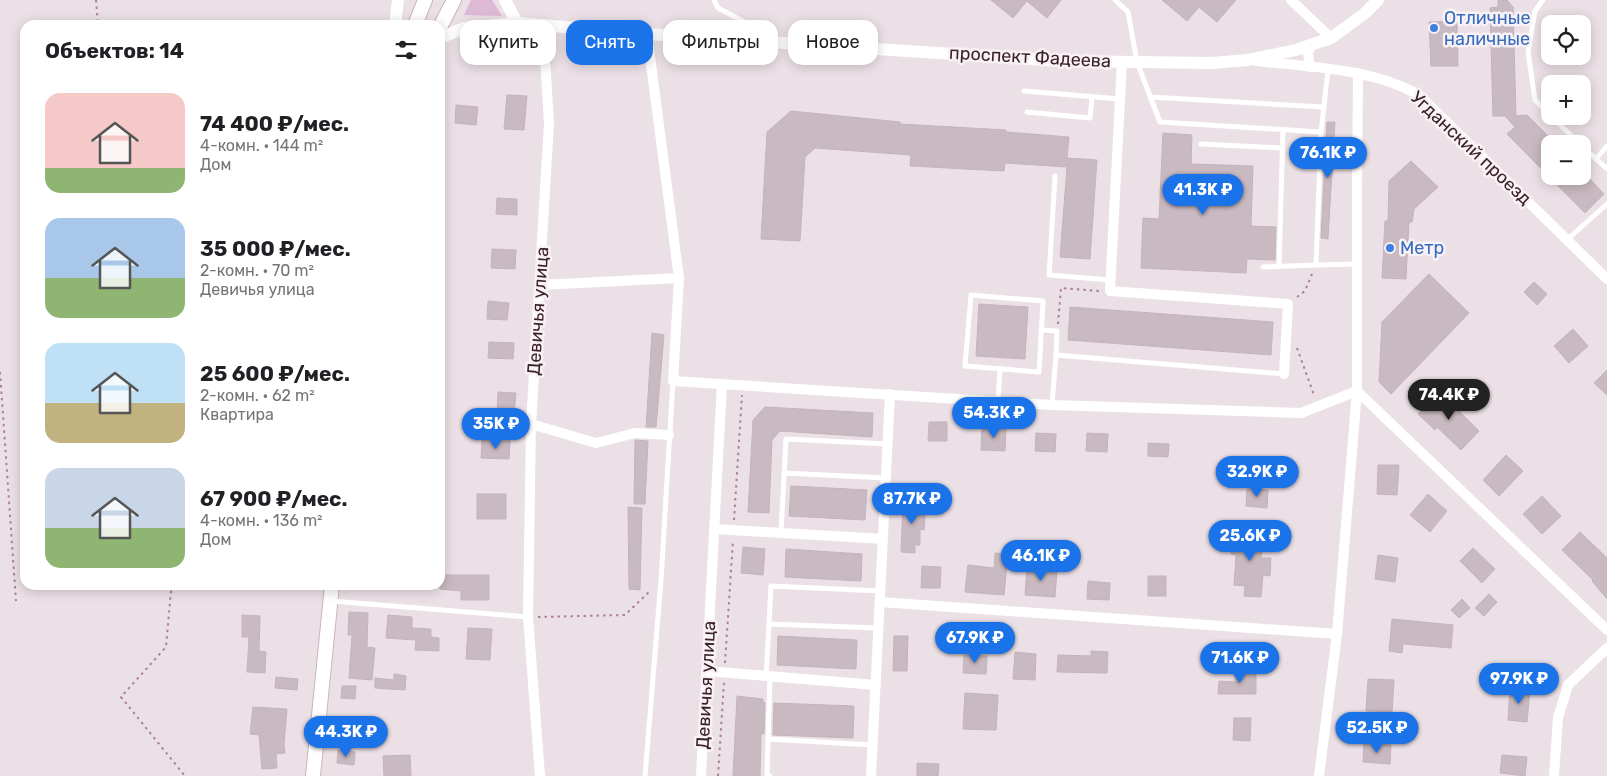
<!DOCTYPE html>
<html lang="ru">
<meta charset="utf-8">
<style>
body{margin:0;font-family:Rubik,sans-serif;background:#f6f6f6;color:#202124;height:100vh;display:flex;flex-direction:column;font-size:19px;white-space:nowrap}
*{box-sizing:border-box;margin:0}
p{font-size:16px;color:#757577}
.icon{flex:none;width:28px;height:28px;fill:none;stroke:currentColor;stroke-width:2;stroke-linecap:round;stroke-linejoin:round}
.map{position:relative;flex:1;overflow:hidden}
.panel{position:absolute;left:20px;top:20px;width:425px;height:570px;display:flex;flex-direction:column;background:#fff;border-radius:15px;box-shadow:0 2px 12px #0003}
.panel>*{flex:none}
.top-card{position:absolute;left:460px;top:20px;width:475px;height:45px;display:flex;gap:10px}
.buttons{position:absolute;left:1541px;top:15px;display:grid;gap:10px}
.buttons a{display:grid;place-items:center;width:50px;height:50px;border-radius:10px;background:#fff;box-shadow:0 2px 12px #0003;font-size:25px}
.price{position:absolute;translate:-50% -42px;padding:0 11px;border-radius:18px;background:#1a73e8;color:#fff;font-size:16px;line-height:32px;filter:drop-shadow(0 1px 2px #0008)}
.price::after{content:'';position:absolute;left:50%;top:30px;width:15px;height:11px;margin-left:-8px;background:inherit;clip-path:polygon(0 0,100% 0,50% 100%)}
.price.selected{background:#222;color:#fff}
ul{padding:0;list-style:none}
li{display:flex;align-items:center;gap:15px;height:125px;padding:0 25px}
li span{display:grid;place-items:center;flex:none;width:140px;height:100px;border-radius:15px;color:#555}
li>.icon{margin-inline-start:auto}
span .icon{width:60px;height:60px;fill:#fffc;stroke-width:1}
li b{font-size:21px}
h2{display:flex;justify-content:space-between;align-items:center;height:60px;padding:0 25px;font-size:21px}
.tag{padding:0 18px;border-radius:15px;background:#fff;box-shadow:0 2px 12px #0003;font-size:18px;line-height:45px}
.tag.selected{background:#1a73e8;color:#fff}
.map>svg:first-child{display:block}
.green{fill:#ddb9d5}
.building{fill:#c9b9c0;stroke:#c5b3bb}
.lines{fill:none;stroke-linecap:round;stroke-linejoin:round}
.secondary-casing{stroke:#cbb4bd;stroke-width:16}
.path{stroke:#af8092;stroke-width:2;stroke-dasharray:2.5 4;stroke-linecap:butt}
.service{stroke:#fff;stroke-width:5}
.minor{stroke:#fff;stroke-width:10}
.tertiary{stroke:#fff;stroke-width:12}
.secondary{stroke:#fff;stroke-width:14}
.shop-dot{fill:#3f7fe0;stroke:#f8f1f5;stroke-width:2}
.labels{text-anchor:middle;stroke-width:5;stroke-linejoin:round;paint-order:stroke}
.shop-label{font-size:18px;fill:#366cbe;stroke:#f8f1f5;text-anchor:start}
.street-label{font-size:18px;fill:#3c212a;stroke:#f8f1f5}
</style>
<div class="map">
<svg width="1607" height="776" viewBox="0 0 1607 776">
<rect width="100%" height="100%" fill="#ebe0e6"/>
<polygon class="green" points="471,0 492,0 502,16 464,15"/>
<g class="building">
<polygon points="991,0 1061,0 1047,18 1027,1 1013,18"/>
<polygon points="1162,0 1236,0 1217,22 1199,7 1187,21"/>
<polygon points="1498,0 1507,0 1513,7 1516,116 1527,115 1550,138 1550,176 1587,176 1604,194 1585,213 1507,134 1515,127 1505,116 1493,116 1490,8 1498,7"/>
<polygon points="1457,21 1458,66 1431,66 1429,22"/>
<polygon points="507,95 527,96 524,130 504,129"/>
<polygon points="456,105 478,107 476,125 455,123"/>
<polygon points="791,111 900,122 900,124 1006,130 1006,132 1069,137 1067,158 1097,160 1090,259 1060,257 1067,167 1005,163 1004,171 910,166 911,155 815,148 805,157 800,241 761,239 767,132"/>
<polygon points="1327,122 1335,122 1328,239 1321,238"/>
<polygon points="1163,133 1192,135 1191,164 1253,166 1251,226 1276,227 1275,260 1247,259 1246,273 1141,268 1143,218 1159,219"/>
<polygon points="1411,161 1438,187 1414,209 1412,222 1409,222 1406,279 1382,278 1385,221 1388,221 1389,181"/>
<polygon points="497,198 517,199 517,215 496,214"/>
<polygon points="492,249 516,250 515,269 491,268"/>
<polygon points="1429,274 1469,313 1391,394 1379,382 1382,322"/>
<polygon points="1534,282 1547,294 1537,305 1524,292"/>
<polygon points="488,301 509,303 507,320 487,319"/>
<polygon points="979,304 1028,307 1025,359 976,356"/>
<polygon points="1070,307 1273,322 1271,355 1068,340"/>
<polygon points="1573,329 1588,346 1569,363 1554,346"/>
<polygon points="652,333 664,335 656,427 646,427"/>
<polygon points="489,342 514,343 513,359 488,358"/>
<polygon points="1607,370 1607,395 1594,383"/>
<polygon points="1439,391 1479,431 1461,450 1437,427 1435,430 1418,414"/>
<polygon points="498,392 516,393 514,414 497,413"/>
<polygon points="765,407 873,413 872,437 780,431 772,440 769,513 748,512 753,420"/>
<polygon points="929,422 947,422 947,441 928,441"/>
<polygon points="982,427 1006,428 1005,451 981,450"/>
<polygon points="1036,433 1056,434 1055,452 1035,451"/>
<polygon points="1087,433 1108,434 1107,452 1086,451"/>
<polygon points="482,440 510,441 509,459 481,458"/>
<polygon points="635,440 648,441 645,504 634,504"/>
<polygon points="1148,443 1169,444 1168,457 1148,456"/>
<polygon points="1506,455 1523,471 1499,496 1483,480"/>
<polygon points="1378,465 1399,465 1397,495 1377,494"/>
<polygon points="791,486 867,490 865,520 789,516"/>
<polygon points="1247,489 1268,490 1267,508 1246,506"/>
<rect x="477" y="494" width="29" height="25"/>
<polygon points="1428,494 1447,511 1430,532 1410,515"/>
<polygon points="1542,496 1561,516 1542,534 1523,514"/>
<polygon points="903,502 926,503 924,530 920,529 920,545 915,545 915,553 901,552"/>
<polygon points="628,507 642,508 640,590 629,589"/>
<polygon points="1233,530 1263,533 1261,558 1271,558 1270,576 1263,575 1261,597 1244,596 1245,586 1234,585 1236,555 1231,554"/>
<polygon points="1580,532 1607,558 1607,599 1592,581 1593,580 1562,550"/>
<polygon points="743,547 765,549 763,575 741,573"/>
<polygon points="1473,548 1495,569 1482,583 1460,561"/>
<polygon points="786,549 862,554 861,581 785,577"/>
<polygon points="995,553 1008,554 1004,595 965,592 968,565 994,568"/>
<polygon points="1378,555 1398,558 1395,582 1375,579"/>
<polygon points="922,566 941,567 940,588 921,588"/>
<polygon points="1027,568 1057,570 1055,597 1025,595"/>
<polygon points="440,575 489,575 489,600 461,600 461,591 440,589"/>
<rect x="1148" y="576" width="18" height="20"/>
<polygon points="1088,581 1110,583 1109,600 1087,599"/>
<polygon points="1489,594 1497,602 1484,616 1475,608"/>
<polygon points="1462,599 1470,608 1459,618 1451,610"/>
<polygon points="349,612 368,613 367,647 375,648 372,680 349,678 352,635 348,635"/>
<polygon points="242,615 260,616 259,651 266,652 265,673 247,672 249,637 242,637"/>
<polygon points="388,615 412,617 412,628 431,629 431,637 439,638 439,651 415,650 416,640 386,638"/>
<polygon points="1392,619 1453,625 1451,648 1403,644 1402,653 1389,651"/>
<polygon points="468,628 492,629 490,660 466,659"/>
<polygon points="778,636 857,640 856,669 777,665"/>
<polygon points="894,636 908,636 907,671 893,671"/>
<polygon points="1091,651 1108,652 1107,673 1057,672 1058,655 1091,656"/>
<polygon points="1015,652 1036,654 1035,680 1013,679"/>
<polygon points="964,655 987,656 986,674 963,673"/>
<polygon points="1236,670 1256,671 1256,694 1218,694 1219,681 1236,682"/>
<polygon points="394,674 406,676 405,690 375,688 375,678 394,680"/>
<polygon points="276,677 298,679 297,690 275,688"/>
<polygon points="1368,679 1394,680 1392,712 1366,711"/>
<polygon points="342,686 356,686 355,699 341,698"/>
<polygon points="1510,688 1530,690 1527,722 1508,720"/>
<polygon points="965,693 998,695 996,730 963,729"/>
<polygon points="737,696 763,699 763,702 765,703 764,734 761,734 760,776 733,776"/>
<polygon points="774,703 854,706 853,738 773,735"/>
<polygon points="253,707 287,709 284,744 285,753 276,754 277,768 262,769 259,735 250,734"/>
<polygon points="1234,718 1251,718 1250,741 1233,740"/>
<polygon points="1364,743 1391,745 1390,764 1363,762"/>
<polygon points="338,750 355,752 354,765 337,763"/>
<polygon points="410,755 411,776 384,776 383,756"/>
<polygon points="1502,755 1527,757 1525,776 1500,773"/>
<polygon points="917,763 939,764 938,776 917,776"/>
</g>
<g class="lines">
<defs>
<g id="secondary">
<polyline points="415,25 425,0"/>
<polyline points="440,27 454,0"/>
<polyline points="313,776 332,585"/>
</g>
</defs>
<use href="#secondary" class="secondary-casing"/>
<g class="path">
<polyline points="96,0 98,25"/>
<polyline points="1297,297 1305,291 1312,274"/>
<polyline points="1058,324 1061,288 1100,291"/>
<polyline points="1297,348 1314,395"/>
<polyline points="0,372 16,601"/>
<polyline points="734,520 742,395"/>
<polyline points="168,585 171,591 166,647 121,697 185,776"/>
<polyline points="538,617 625,615 651,590"/>
<polyline points="725,663 733,540"/>
<polyline points="718,776 724,682"/>
</g>
<g class="service">
<polyline points="714,0 718,8 775,38"/>
<polyline points="1115,0 1128,12 1137,62 1160,122 1321,132"/>
<polyline points="1543,0 1535,11 1528,52 1535,100 1550,115"/>
<polyline points="1024,91 1120,99"/>
<polyline points="1150,97 1323,107"/>
<polyline points="1027,112 1090,118 1092,97"/>
<polyline points="1551,116 1580,144"/>
<polyline points="1201,144 1283,148"/>
<polyline points="1582,146 1607,169"/>
<polyline points="1596,159 1607,146"/>
<polyline points="1055,176 1049,275 1110,280"/>
<polyline points="1568,239 1607,204"/>
<polyline points="1316,265 1357,264"/>
<polyline points="1263,267 1316,265 1321,132 1328,70"/>
<polyline points="1279,267 1283,130"/>
<polygon points="971,295 1043,301 1039,372 965,366"/>
<polyline points="1042,330 1057,331 1056,355"/>
<polyline points="998,401 1000,369"/>
<polyline points="1052,405 1056,355 1284,374"/>
<polyline points="784,473 886,478"/>
<polyline points="781,532 786,439 888,444"/>
<polyline points="331,601 528,617"/>
<polyline points="769,624 771,586 880,591"/>
<polyline points="766,676 769,624 878,628"/>
<polyline points="770,676 767,776 770,776"/>
<polyline points="768,739 873,745"/>
<polyline points="645,776 661,580 673,381"/>
</g>
<g class="minor">
<polyline points="1291,0 1331,38"/>
<polyline points="647,34 679,278 673,381 1052,405 1301,413 1357,391 1607,630"/>
<polyline points="1122,61 1110,291 1288,304 1284,374"/>
<path d="M1256 61C1309 67 1371 68 1419 95L1607 279"/>
<polyline points="1310,67 1308,53 1311,45"/>
<polyline points="539,285 679,278"/>
<polyline points="531,424 596,443 635,433 669,435"/>
<polyline points="714,529 883,539"/>
<polyline points="880,602 1337,634"/>
<polyline points="706,671 876,685"/>
<polyline points="540,776 528,617 531,424 549,123 543,25"/>
<polyline points="701,776 722,384"/>
<polyline points="871,776 890,394"/>
<polyline points="1319,776 1337,634 1357,391 1357,189 1358,73"/>
<polyline points="1554,776 1558,718 1568,685 1607,648"/>
</g>
<g class="tertiary">
<polyline points="505,0 517,23"/>
<polyline points="395,25 398,0"/>
<polyline points="440,38 464,28 517,23 647,34 1061,61 1211,63 1248,60 1296,50 1331,38 1364,14 1378,0"/>
</g>
<use href="#secondary" class="secondary"/>
</g>
<g class="shop-dot">
<circle cx="1434" cy="28" r="5"/>
<circle cx="1390" cy="248" r="5"/>
</g>
<g class="labels">
<g class="shop-label">
<text x="1444" y="24">Отличные<tspan x="1444" dy="21">наличные</tspan></text>
<text x="1400" y="254">Метр</text>
</g>
<g class="street-label">
<text transform="translate(1030 57) rotate(3)" y="6">проспект Фадеева</text>
<text transform="translate(1471 148) rotate(43)" y="6">Угданский проезд</text>
<text transform="translate(538 311) rotate(-86)" y="6">Девичья улица</text>
<text transform="translate(706 685) rotate(-87)" y="6">Девичья улица</text>
</g>
</g>
</svg>
<div class="buttons">
<a><svg class="icon" aria-label="locate" viewBox="0 0 24 24"><circle cx="12" cy="12" r="6"/><path d="M12 2v4M12 18v4M2 12h4M18 12h4"/></svg></a>
<a>+</a>
<a>−</a>
</div>
<b class="price" style="left:1328px;top:179px">76.1K ₽</b>
<b class="price" style="left:1203px;top:216px">41.3K ₽</b>
<b class="price selected" style="left:1449px;top:421px">74.4K ₽</b>
<b class="price" style="left:994px;top:439px">54.3K ₽</b>
<b class="price" style="left:496px;top:450px">35K ₽</b>
<b class="price" style="left:1257px;top:498px">32.9K ₽</b>
<b class="price" style="left:912px;top:525px">87.7K ₽</b>
<b class="price" style="left:1250px;top:562px">25.6K ₽</b>
<b class="price" style="left:1041px;top:582px">46.1K ₽</b>
<b class="price" style="left:975px;top:664px">67.9K ₽</b>
<b class="price" style="left:1240px;top:684px">71.6K ₽</b>
<b class="price" style="left:1519px;top:705px">97.9K ₽</b>
<b class="price" style="left:1377px;top:754px">52.5K ₽</b>
<b class="price" style="left:346px;top:758px">44.3K ₽</b>
<div class="top-card">
<a class="tag">Купить</a>
<a class="tag selected">Снять</a>
<a class="tag">Фильтры</a>
<a class="tag">Новое</a>
</div>
<section class="panel">
<h2>Объектов: 14<svg class="icon" aria-label="filters" viewBox="0 0 24 24"><path d="M4 7h16M4 17h16"/><circle cx="9" cy="7" r="2"/><circle cx="15" cy="17" r="2"/></svg></h2>
<ul>
<li><span style="background:linear-gradient(#f6c9c9 75%,#8fb573 0)"><svg class="icon" aria-label="home" viewBox="0 0 24 24"><path d="M3 11l9-7 9 7M6 9v11h12V9"/></svg></span><div><b>74 400 ₽/мес.</b><p>4-комн. · 144 m²</p><p>Дом</p></div></li>
<li><span style="background:linear-gradient(#a9c7e8 60%,#8fb573 0)"><svg class="icon" aria-label="home" viewBox="0 0 24 24"><path d="M3 11l9-7 9 7M6 9v11h12V9"/></svg></span><div><b>35 000 ₽/мес.</b><p>2-комн. · 70 m²</p><p>Девичья улица</p></div></li>
<li><span style="background:linear-gradient(#bfe0f5 60%,#c2b280 0)"><svg class="icon" aria-label="home" viewBox="0 0 24 24"><path d="M3 11l9-7 9 7M6 9v11h12V9"/></svg></span><div><b>25 600 ₽/мес.</b><p>2-комн. · 62 m²</p><p>Квартира</p></div></li>
<li><span style="background:linear-gradient(#c9d6e8 60%,#8fb573 0)"><svg class="icon" aria-label="home" viewBox="0 0 24 24"><path d="M3 11l9-7 9 7M6 9v11h12V9"/></svg></span><div><b>67 900 ₽/мес.</b><p>4-комн. · 136 m²</p><p>Дом</p></div></li>
</ul>
</section>
</div>
